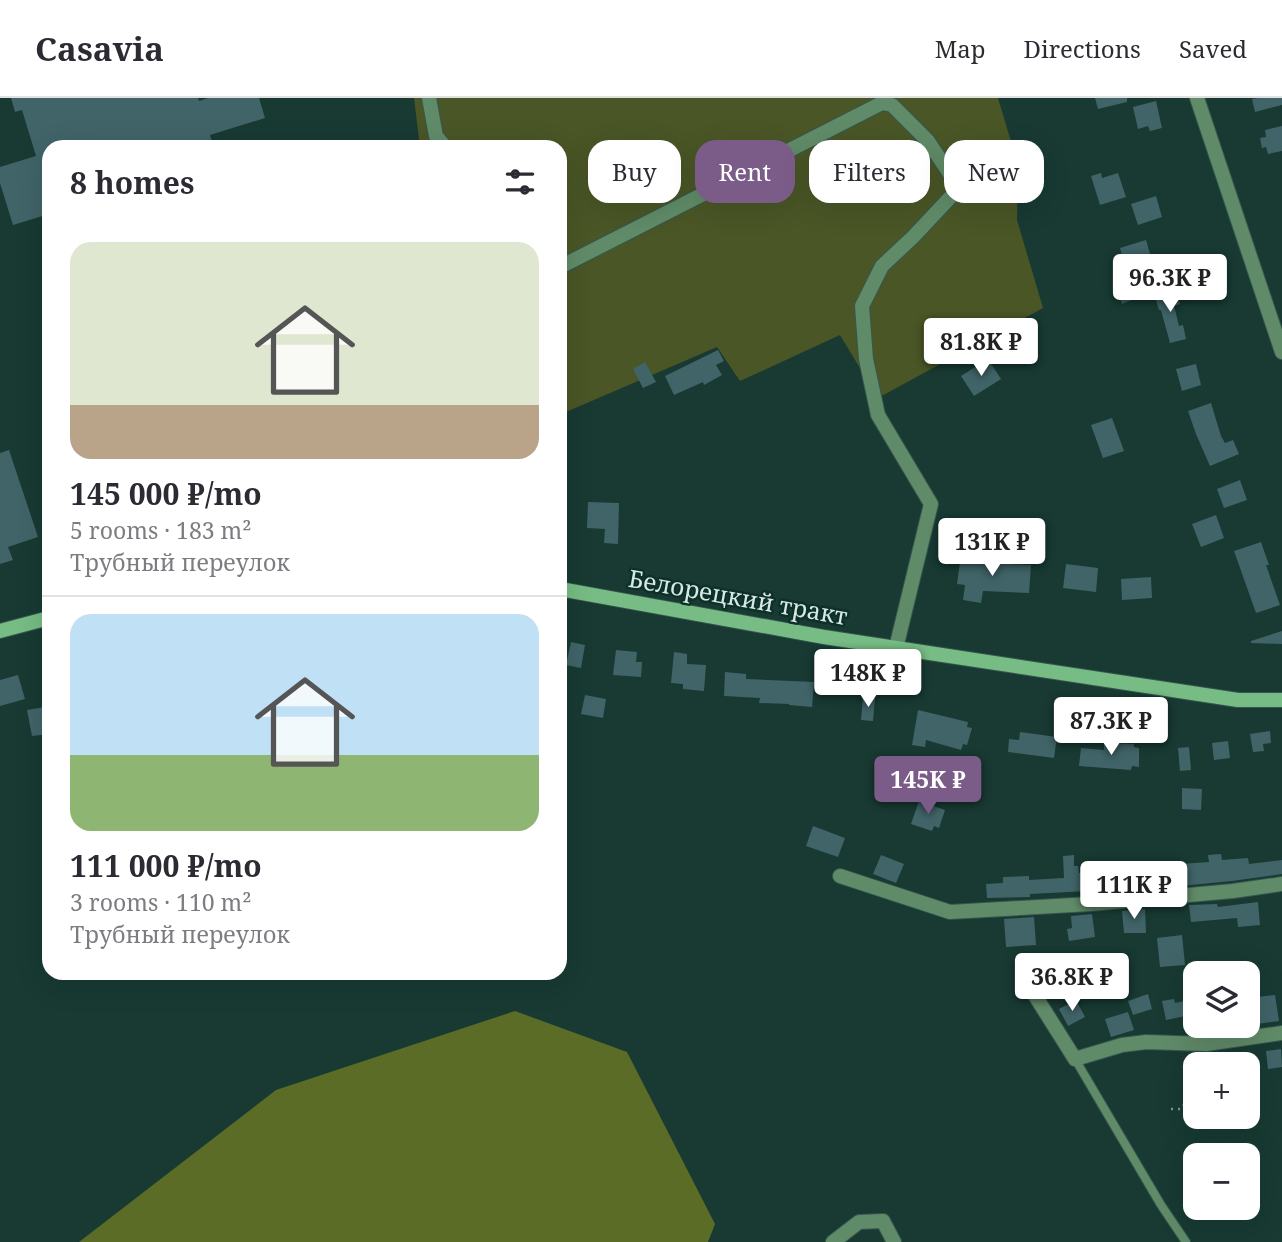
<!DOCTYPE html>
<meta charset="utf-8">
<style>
body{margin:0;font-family:"Noto Serif",serif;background:#f2f2f3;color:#2b2b33;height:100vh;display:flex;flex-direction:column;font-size:26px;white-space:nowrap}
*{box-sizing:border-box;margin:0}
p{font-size:23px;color:#7c7c81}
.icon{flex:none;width:38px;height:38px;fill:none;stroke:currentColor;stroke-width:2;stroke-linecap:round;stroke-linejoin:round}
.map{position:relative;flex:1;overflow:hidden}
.side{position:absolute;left:42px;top:42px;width:525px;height:840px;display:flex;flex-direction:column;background:#fff;border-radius:21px;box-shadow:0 7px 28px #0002}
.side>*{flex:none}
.guide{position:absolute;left:588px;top:42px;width:588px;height:63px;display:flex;gap:14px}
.controls{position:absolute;left:1183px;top:863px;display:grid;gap:14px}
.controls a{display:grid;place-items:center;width:77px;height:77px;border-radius:14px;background:#fff;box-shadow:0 7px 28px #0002;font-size:35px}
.price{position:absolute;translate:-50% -60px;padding:0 16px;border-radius:7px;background:#fff;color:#222;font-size:23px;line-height:46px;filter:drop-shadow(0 2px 4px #0008)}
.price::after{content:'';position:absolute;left:50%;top:42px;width:21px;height:16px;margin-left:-10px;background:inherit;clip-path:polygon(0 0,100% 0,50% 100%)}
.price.selected{background:#7b5c89;color:#fff}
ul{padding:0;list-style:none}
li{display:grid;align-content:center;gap:14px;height:371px;padding:0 28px}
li+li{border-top:2px solid #e1e1e2}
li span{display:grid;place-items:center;height:217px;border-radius:21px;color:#555}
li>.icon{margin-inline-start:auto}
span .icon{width:126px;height:126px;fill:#fffc;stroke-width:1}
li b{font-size:30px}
h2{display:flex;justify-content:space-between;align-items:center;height:84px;padding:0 28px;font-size:30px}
.tag{padding:0 24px;border-radius:21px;background:#fff;box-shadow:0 7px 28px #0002;font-size:24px;line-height:63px}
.tag.selected{background:#7b5c89;color:#fff}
header{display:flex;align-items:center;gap:42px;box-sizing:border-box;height:98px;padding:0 35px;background:#fff;border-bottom:2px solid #e1e1e2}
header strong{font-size:33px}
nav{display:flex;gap:38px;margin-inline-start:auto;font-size:24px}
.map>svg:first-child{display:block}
.green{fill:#4a5626}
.forest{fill:#5b6c26}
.building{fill:#406468}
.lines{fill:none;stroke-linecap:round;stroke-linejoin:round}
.lane-casing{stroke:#36564f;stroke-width:10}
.street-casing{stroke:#36564f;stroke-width:16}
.secondary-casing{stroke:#36564f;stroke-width:16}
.path{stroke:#79948e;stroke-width:2.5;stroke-dasharray:2 5;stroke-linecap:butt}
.lane{stroke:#608b68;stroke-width:8}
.street{stroke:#608b68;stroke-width:14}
.secondary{stroke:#76bc84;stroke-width:14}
.labels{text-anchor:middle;stroke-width:5;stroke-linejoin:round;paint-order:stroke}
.street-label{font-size:24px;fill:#d6e9e4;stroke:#0d3029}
</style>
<header>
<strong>Casavia</strong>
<nav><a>Map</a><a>Directions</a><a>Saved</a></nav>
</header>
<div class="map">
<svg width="1282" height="1144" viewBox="0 0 1282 1144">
<rect width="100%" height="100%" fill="#183a33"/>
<polygon class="green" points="414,0 998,0 1018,67 1017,122 1043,210 878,300 840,237 740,283 717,249 566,314 560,312 560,49 420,49"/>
<polygon class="forest" points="515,913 627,954 715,1126 708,1144 79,1144 276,992"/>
<g class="building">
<polygon points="11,0 198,0 199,3 208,0 259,0 265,20 210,37 212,44 195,49 49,49 49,116 13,127 0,85 0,69 36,58 22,12 15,14"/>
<polygon points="1095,0 1127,0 1127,4 1098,11"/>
<polygon points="1258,0 1282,0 1282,7 1255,14 1252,1"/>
<polygon points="1156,3 1162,30 1150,33 1148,28 1138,31 1133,9"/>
<polygon points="1282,28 1282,53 1268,56 1266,49 1262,50 1260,40 1266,39 1265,32"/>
<polygon points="1101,75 1102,80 1118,75 1126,99 1100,107 1091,78"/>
<polygon points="1156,98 1162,119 1138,127 1131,106"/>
<polygon points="1146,142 1153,166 1140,170 1149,195 1122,206 1116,189 1130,184 1120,150"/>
<polygon points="1175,190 1180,206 1174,208 1179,228 1183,227 1186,241 1170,245 1161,212 1159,212 1154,196"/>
<polygon points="718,252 724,263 716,267 722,277 704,287 703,284 674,297 665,278"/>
<polygon points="988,261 1001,281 974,298 961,278"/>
<polygon points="645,264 656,284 643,290 633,271"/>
<polygon points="1196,266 1201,287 1182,293 1176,271"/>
<polygon points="1211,305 1221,338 1225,345 1233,342 1239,356 1210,368 1196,336 1188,313"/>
<polygon points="1112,320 1124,353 1103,360 1091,327"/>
<polygon points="9,352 38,439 8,449 13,462 0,466 0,355"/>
<polygon points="1240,382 1247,402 1224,410 1217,391"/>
<polygon points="588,404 619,405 618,446 604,445 605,431 587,430"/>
<polygon points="1216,417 1224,440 1201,449 1192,426"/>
<polygon points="1261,444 1269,467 1266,467 1280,507 1256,515 1234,453"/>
<polygon points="961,457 988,461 987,465 1031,467 1029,495 983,493 981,505 963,502 965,487 957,486"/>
<polygon points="1066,466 1098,470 1096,494 1063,490"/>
<polygon points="1151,479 1152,500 1122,502 1121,481"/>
<polygon points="1282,533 1282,546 1251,545 1251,543"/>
<polygon points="571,544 585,547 581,570 566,567"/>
<polygon points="616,552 637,554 636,564 642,564 641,579 613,577"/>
<polygon points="674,554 687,556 687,566 706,567 704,593 683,591 683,586 671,585"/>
<polygon points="725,574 746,576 746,581 814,584 812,609 789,607 789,606 759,605 760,600 724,598"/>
<polygon points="18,577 25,601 0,608 0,582"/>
<polygon points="585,597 606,601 603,620 581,616"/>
<polygon points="863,599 875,600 873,623 861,622"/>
<polygon points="45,609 49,636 32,638 27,612"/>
<polygon points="918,612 968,624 967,629 972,630 967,647 963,646 961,652 926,642 925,649 912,647"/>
<polygon points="1270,633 1271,645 1263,646 1264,653 1253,654 1250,636"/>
<polygon points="1020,634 1057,639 1054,660 1008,654 1009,641 1019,642"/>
<polygon points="1228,643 1230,660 1214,662 1212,645"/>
<polygon points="1104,645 1134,646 1134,649 1139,650 1139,669 1132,668 1131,672 1079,668 1081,650 1104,652"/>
<polygon points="1189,649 1191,672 1180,673 1178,650"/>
<polygon points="1182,690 1202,691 1201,712 1182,711"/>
<polygon points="919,703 945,712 939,730 934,728 932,733 911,726"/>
<polygon points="813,728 845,740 838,759 806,748"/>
<polygon points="1221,756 1222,762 1248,760 1249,766 1282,762 1282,776 1232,783 1181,788 1180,766 1209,764 1208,757"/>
<polygon points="881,757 904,766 896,785 873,776"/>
<polygon points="1074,757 1074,768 1078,768 1079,775 1088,774 1089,793 1030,796 1030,799 987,800 986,786 1003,785 1003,779 1029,778 1029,782 1064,780 1063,758"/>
<polygon points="1122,767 1138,767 1139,791 1123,792 1123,783 1119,783 1118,772 1122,772"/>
<polygon points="1258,804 1260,827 1238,829 1237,820 1191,824 1189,807 1217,806 1218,809"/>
<polygon points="1145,811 1146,835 1124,835 1122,813"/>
<polygon points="1092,816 1095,839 1069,843 1067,831 1072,830 1071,818"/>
<polygon points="1034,819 1036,847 1006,849 1004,821"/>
<polygon points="1182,837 1185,867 1160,869 1157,840"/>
<polygon points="1054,867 1060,886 1043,892 1033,877 1041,874 1040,871"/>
<polygon points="1148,896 1152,911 1133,917 1128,903"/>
<polygon points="1275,897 1279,923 1248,927 1248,900"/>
<polygon points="1174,901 1175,905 1195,901 1195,916 1166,922 1162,903"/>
<polygon points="1076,902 1085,919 1068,928 1059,911"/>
<polygon points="1128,914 1134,932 1111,939 1105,921"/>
<polygon points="1281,951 1282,969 1268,971 1266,953"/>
</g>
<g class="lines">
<defs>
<polyline id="lane" points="1075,961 1161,1107 1186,1144"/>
<g id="street">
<polyline points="429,0 436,38 445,49"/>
<polyline points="1197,0 1282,254"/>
<polyline points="560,169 882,5 892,7 928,43 959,90 913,139 882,168 862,208 866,261 878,317 931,406 896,550"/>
<polyline points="840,778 950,814 1090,806 1233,793 1282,786"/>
<polyline points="1029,888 1075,961 1122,947 1146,944 1206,946 1282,935"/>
<polyline points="833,1144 859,1124 883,1123 894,1144"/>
</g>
<g id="secondary">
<polyline points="560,491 824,539 1238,602 1282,602"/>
<polyline points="0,533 49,520"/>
</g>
</defs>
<use href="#lane" class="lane-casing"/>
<use href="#street" class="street-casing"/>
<use href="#secondary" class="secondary-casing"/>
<polyline class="path" points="1171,1011 1182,1011 1195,983"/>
<use href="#lane" class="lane"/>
<use href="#street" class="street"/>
<use href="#secondary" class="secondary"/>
</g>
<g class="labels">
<g class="street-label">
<text transform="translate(738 500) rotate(10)" y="8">Белорецкий тракт</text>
</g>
</g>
</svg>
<div class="controls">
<a><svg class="icon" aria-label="layers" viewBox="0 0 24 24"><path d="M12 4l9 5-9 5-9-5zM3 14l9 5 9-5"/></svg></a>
<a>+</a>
<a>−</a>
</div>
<b class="price" style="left:1170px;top:216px">96.3K ₽</b>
<b class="price" style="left:981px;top:280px">81.8K ₽</b>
<b class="price" style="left:992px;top:480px">131K ₽</b>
<b class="price" style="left:868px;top:611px">148K ₽</b>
<b class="price" style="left:1111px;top:659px">87.3K ₽</b>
<b class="price selected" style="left:928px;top:718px">145K ₽</b>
<b class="price" style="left:1134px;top:823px">111K ₽</b>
<b class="price" style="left:1072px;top:915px">36.8K ₽</b>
<div class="guide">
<a class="tag">Buy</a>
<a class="tag selected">Rent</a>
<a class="tag">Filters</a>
<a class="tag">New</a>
</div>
<section class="side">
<h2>8 homes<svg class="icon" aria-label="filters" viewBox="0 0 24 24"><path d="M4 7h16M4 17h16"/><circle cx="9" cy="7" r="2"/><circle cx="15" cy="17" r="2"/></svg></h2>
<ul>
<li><span style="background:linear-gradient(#dfe7d0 75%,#b9a48a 0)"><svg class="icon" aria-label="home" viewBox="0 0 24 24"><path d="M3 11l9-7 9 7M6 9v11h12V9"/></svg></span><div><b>145 000 ₽/mo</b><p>5 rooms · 183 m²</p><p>Трубный переулок</p></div></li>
<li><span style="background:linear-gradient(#bfe0f5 65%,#8fb573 0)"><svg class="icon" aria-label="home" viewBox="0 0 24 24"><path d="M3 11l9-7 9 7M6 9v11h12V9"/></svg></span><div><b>111 000 ₽/mo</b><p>3 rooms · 110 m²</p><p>Трубный переулок</p></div></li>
</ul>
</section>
</div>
